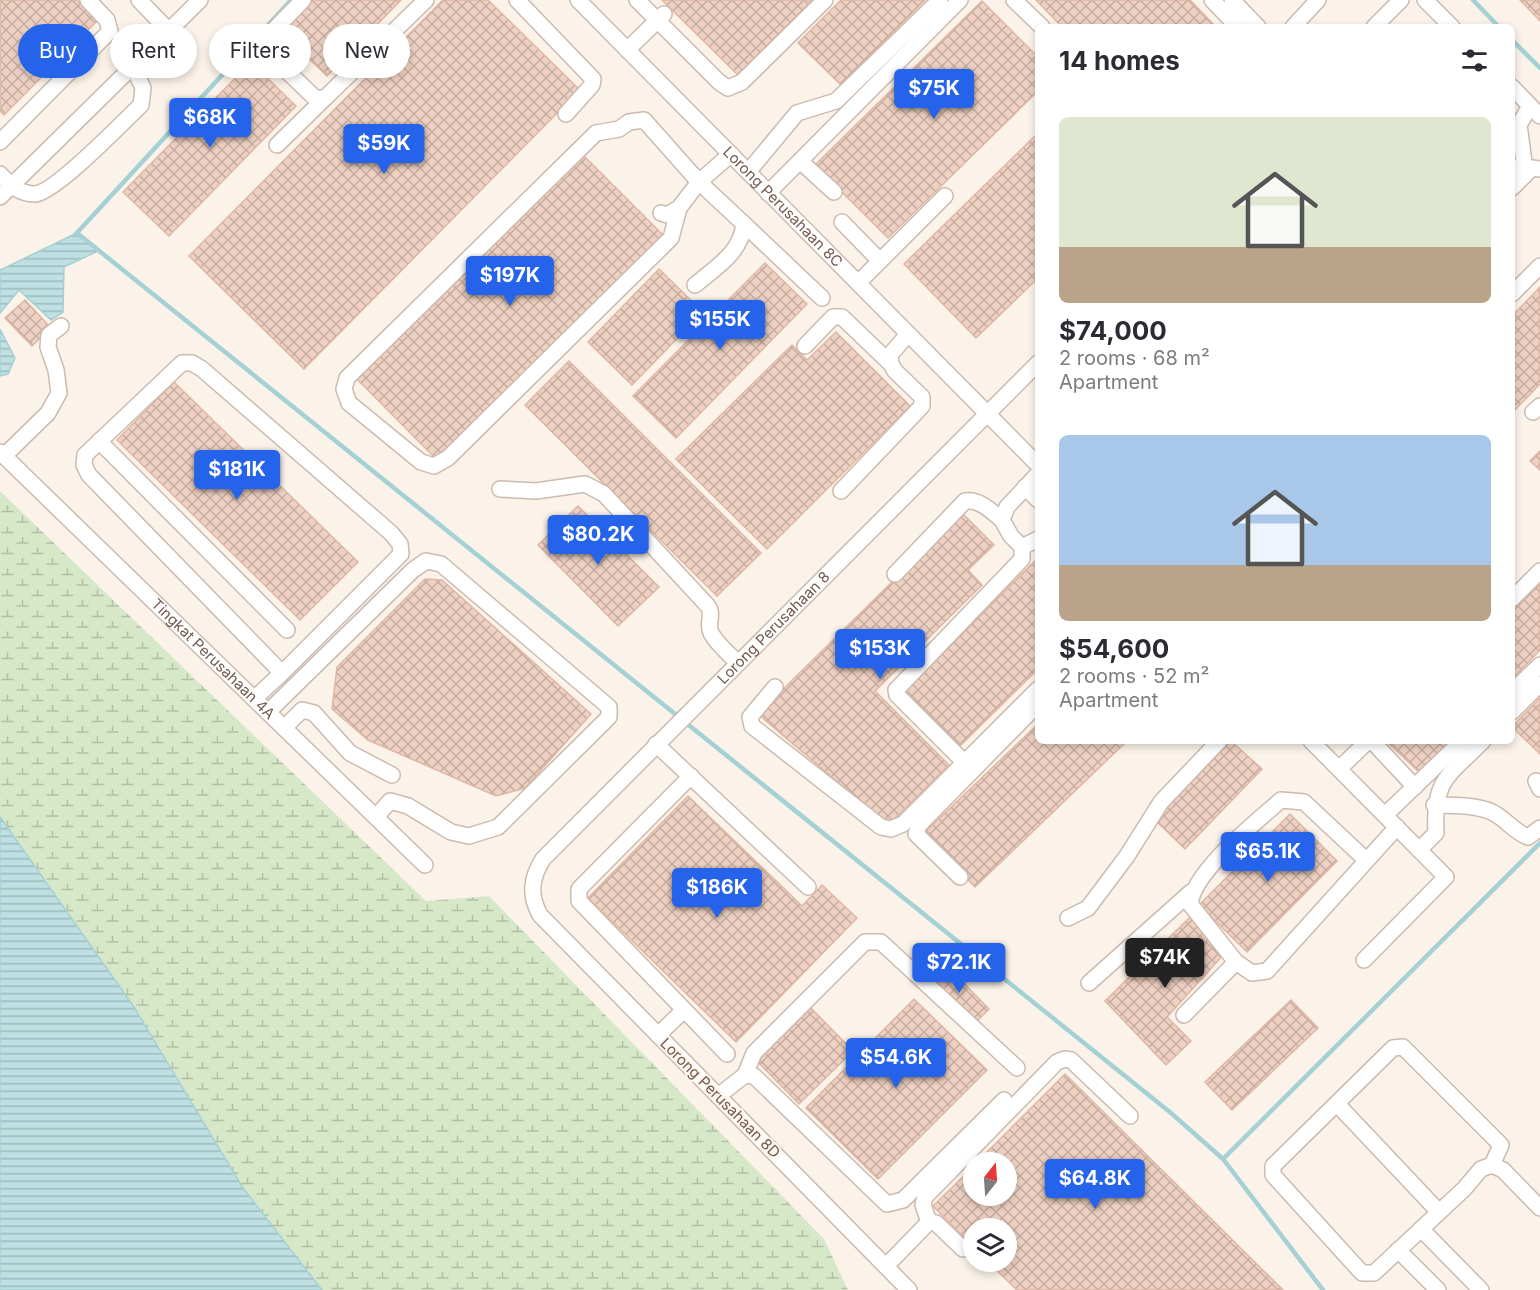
<!DOCTYPE html>
<meta charset="utf-8">
<style>
body{margin:0;font-family:Inter,sans-serif;background:#f7f7f7;color:#2b2b33;height:100vh;display:flex;flex-direction:column;font-size:22px;white-space:nowrap}
*{box-sizing:border-box;margin:0}
p{font-size:20px;color:#7c7c81}
.icon{flex:none;width:33px;height:33px;fill:none;stroke:currentColor;stroke-width:2;stroke-linecap:round;stroke-linejoin:round}
.map{position:relative;flex:1;overflow:hidden}
.panel{position:absolute;left:1035px;top:24px;width:480px;height:720px;display:flex;flex-direction:column;background:#fff;border-radius:9px;box-shadow:0 3px 9px #0003}
.panel>*{flex:none}
.hud{position:absolute;left:18px;top:24px;width:570px;height:54px;display:flex;gap:12px}
.needle{width:39px;rotate:17deg}
.tools{position:absolute;left:963px;top:1152px;display:grid;gap:12px}
.tools a{display:grid;place-items:center;width:54px;height:54px;border-radius:50%;background:#fff;box-shadow:0 3px 9px #0003;font-size:30px}
.price{position:absolute;translate:-50% -51px;padding:0 14px;border-radius:6px;background:#2563eb;color:#fff;font-size:20px;line-height:39px;filter:drop-shadow(0 2px 3px #0008)}
.price::after{content:'';position:absolute;left:50%;top:36px;width:18px;height:14px;margin-left:-9px;background:inherit;clip-path:polygon(0 0,100% 0,50% 100%)}
.price.selected{background:#222;color:#fff}
ul{padding:0;list-style:none}
li{display:grid;align-content:center;gap:12px;height:318px;padding:0 24px}
li span{display:grid;place-items:center;height:186px;border-radius:9px;color:#555}
li>.icon{margin-inline-start:auto}
span .icon{width:108px;height:108px;fill:#fffc;stroke-width:1}
li b{font-size:26px}
h2{display:flex;justify-content:space-between;align-items:center;height:72px;padding:0 24px;font-size:26px}
.tag{padding:0 21px;border-radius:27px;background:#fff;box-shadow:0 3px 9px #0003;font-size:21px;line-height:54px}
.tag.selected{background:#2563eb;color:#fff}
.map>svg:first-child{display:block}
.wetland{fill:url(#wetland-marsh)}
.water{fill:url(#water-rules);stroke:#a5d0d4;stroke-width:1.5}
.lines{fill:none;stroke-linecap:round;stroke-linejoin:round}
.stream{stroke:#a5d0d4;stroke-width:4.5}
.building{fill:url(#building-cross-hatch);stroke:#dfb7a4;stroke-width:1.5}
.minor-casing{stroke:#ccbaaf;stroke-width:18}
.minor{stroke:#fff;stroke-width:15}
.labels{text-anchor:middle;stroke-width:4.5;stroke-linejoin:round;paint-order:stroke}
.street-label{font-size:15px;fill:#73594e;stroke:#fef7ef}
</style>
<div class="map">
<svg width="1540" height="1290" viewBox="0 0 1540 1290">
<defs>
<pattern id="wetland-marsh" width="20" height="14" patternUnits="userSpaceOnUse" patternTransform="scale(1.5)"><rect width="20" height="14" fill="#d7e8c8"/><path d="M1 5h8M5 5V1M11 12h8M15 12V8" fill="none" stroke="#b3bfa5"/></pattern>
<pattern id="water-rules" width="6" height="5" patternUnits="userSpaceOnUse" patternTransform="scale(1.5)"><rect width="6" height="5" fill="#bee0e3"/><path d="M0 2.5h6" fill="none" stroke="#9fb9ba"/></pattern>
<pattern id="building-cross-hatch" width="8" height="8" patternUnits="userSpaceOnUse" patternTransform="scale(1.5)"><rect width="8" height="8" fill="#eed1c2"/><path d="M0 0l8 8M0 8l8-8" fill="none" stroke="#c5ada0"/></pattern>
</defs>
<rect width="100%" height="100%" fill="#fbf3e9"/>
<polygon class="wetland" points="0,491 426,901 489,896 824,1239 848,1290 322,1290 243,1188 134,1007 0,817"/>
<g class="water">
<polygon points="77,233 98,251 64,267 63,312 51,320 19,290 0,313 0,270"/>
<polygon points="0,329 15,358 8,374 0,376"/>
<polygon points="0,817 134,1007 243,1188 322,1290 0,1290"/>
</g>
<g class="lines">
<g class="stream">
<polyline points="1473,0 1499,27"/>
<polyline points="1512,40 1540,68"/>
<polyline points="77,233 1171,1113 1223,1159 1540,843"/>
<polyline points="75,235 291,0"/>
<polyline points="1223,1159 1323,1290"/>
</g>
</g>
<g class="building">
<polygon points="0,0 77,0 98,20 4,115 0,111"/>
<polygon points="313,0 401,0 327,76 281,32"/>
<polygon points="443,0 488,0 580,90 304,369 189,256"/>
<polygon points="662,0 812,0 738,75"/>
<polygon points="841,0 925,0 841,85 798,43"/>
<polygon points="1036,0 1190,0 1215,26 1062,27"/>
<polygon points="1520,0 1540,0 1540,21"/>
<polygon points="982,1 1038,57 1038,91 888,238 815,165"/>
<polygon points="251,62 296,106 169,236 123,192"/>
<polygon points="1038,133 1038,278 976,338 904,264"/>
<polygon points="1512,150 1519,157 1512,163"/>
<polygon points="583,155 664,236 436,459 356,378"/>
<polygon points="765,263 807,304 676,438 633,396"/>
<polygon points="659,269 703,312 632,385 588,342"/>
<polygon points="1540,287 1540,384 1512,413 1512,316"/>
<polygon points="25,300 51,328 32,346 5,318"/>
<polygon points="836,332 910,406 767,549 676,459 792,345 807,360"/>
<polygon points="569,361 761,553 717,596 525,405"/>
<polygon points="174,382 358,562 300,620 117,440"/>
<polygon points="1540,451 1540,470 1530,461"/>
<polygon points="578,506 659,587 618,626 538,545"/>
<polygon points="962,513 994,545 968,570 982,585 875,691 949,765 888,825 758,714"/>
<polygon points="1038,558 1038,669 959,747 903,691"/>
<polygon points="425,579 442,580 591,714 525,788 496,796 368,740 332,709 337,667"/>
<polygon points="1540,580 1540,650 1512,679 1512,609"/>
<polygon points="1540,698 1540,754 1512,727"/>
<polygon points="1038,724 1038,741 1127,741 975,887 923,834"/>
<polygon points="1231,741 1262,769 1185,849 1155,820"/>
<polygon points="1386,741 1451,741 1420,773"/>
<polygon points="688,796 802,906 822,885 857,918 736,1042 588,898"/>
<polygon points="1290,814 1337,861 1247,952 1199,905"/>
<polygon points="1190,917 1224,954 1167,1017 1191,1041 1166,1065 1105,1001"/>
<polygon points="945,964 989,1009 973,1025 928,980"/>
<polygon points="914,999 987,1070 878,1179 806,1108"/>
<polygon points="1291,1000 1318,1028 1232,1110 1205,1082"/>
<polygon points="811,1008 853,1051 799,1104 757,1061"/>
<polygon points="1065,1074 1283,1290 1017,1290 988,1262 1006,1262 1006,1228 974,1228 974,1247 933,1206 974,1166 974,1196 1006,1196 1006,1162 977,1162"/>
</g>
<g class="lines">
<defs>
<g id="minor">
<polyline points="139,0 169,31"/>
<polyline points="303,0 266,38 265,50 316,99 326,97 426,0"/>
<polyline points="517,0 593,79 592,85 566,114"/>
<path id="s1" d="M578 0 1038 465"/>
<polyline points="637,0 719,82 728,88 742,82 825,0"/>
<polyline points="1014,0 1042,27"/>
<polyline points="1212,0 1238,27"/>
<polyline points="1232,0 1258,27"/>
<polyline points="1425,0 1452,27"/>
<polyline points="1293,27 1318,0"/>
<polyline points="1374,27 1401,0"/>
<polyline points="627,50 664,14"/>
<polyline points="1512,87 1540,116"/>
<polyline points="0,142 110,31 107,20 88,0"/>
<polyline points="277,145 326,97"/>
<polyline points="800,161 834,192"/>
<polyline points="748,172 797,113 836,101 940,0"/>
<path d="M0 174C9 184 19 194 35 194 55 193 124 121 141 105L143 88 133 66"/>
<polyline points="1512,174 1524,162 1519,125 1530,106"/>
<polyline points="1512,188 1532,168 1540,169"/>
<polyline points="768,193 960,0"/>
<polyline points="0,197 200,0"/>
<path d="M679 208 671 238 448 458 434 466 421 462 349 403 344 389 347 378 596 133 619 129 629 122 644 120 699 182 744 224C741 253 716 267 695 285"/>
<polyline points="661,213 667,215 679,208 699,182 731,154"/>
<polyline points="842,222 880,261"/>
<polyline points="744,224 822,298"/>
<polyline points="858,283 945,196"/>
<polyline points="1512,294 1540,266"/>
<polyline points="805,346 833,317 842,317 891,364"/>
<polyline points="1533,412 1540,406"/>
<polyline points="99,441 287,630"/>
<path id="s2" d="M0 452 425 865"/>
<polyline points="4,456 48,413 59,393 56,370 48,347 49,335 61,326"/>
<polyline points="1038,474 1007,507 1002,520 1011,536 1022,547 1022,559 896,690 897,695 961,759 968,759 1038,689"/>
<polyline points="1025,487 1038,500"/>
<path d="M500 489 536 491 585 484 604 494 707 605C715 614 706 623 711 633 717 644 729 654 738 663"/>
<polyline points="841,491 922,406 922,397 895,371 891,364 890,355 908,334"/>
<polyline points="1022,547 1038,539"/>
<path d="M895 574 965 501C980 499 991 511 1002 520"/>
<polyline points="1512,599 1540,571"/>
<polyline points="775,687 750,717 752,726 881,827 891,829 903,824 968,759"/>
<polyline points="1512,692 1540,665"/>
<polyline points="254,699 282,673 401,554 400,544 391,533 202,369 192,363 182,363 85,455 84,465 89,475 282,673"/>
<polyline points="268,712 413,570 426,561 441,564 609,707 609,717 498,827 469,836 451,832 408,806 390,801 376,817"/>
<polyline points="1512,712 1540,684"/>
<polyline points="284,728 302,710 314,713 350,753 392,775"/>
<polyline points="1311,741 1446,877 1364,960"/>
<polyline points="1372,741 1415,787"/>
<polyline points="656,744 808,887"/>
<polyline points="1339,769 1368,741"/>
<polyline points="691,776 579,889 579,901 727,1054"/>
<polyline points="1536,781 1540,789"/>
<path d="M1434 805C1453 806 1481 804 1497 815 1508 822 1515 832 1528 837L1540 828"/>
<polyline points="1385,815 1462,741"/>
<path d="M1419 850 1436 833C1433 780 1447 777 1483 741"/>
<path d="M1366 860 1304 802 1281 800C1256 822 1194 871 1190 904L1236 962 1252 973 1267 971 1397 827"/>
<polyline points="960,877 916,834 919,825 1038,704"/>
<polyline points="1068,918 1088,908 1127,856 1161,802 1219,741"/>
<polyline points="1089,983 1191,892"/>
<polyline points="1184,1015 1236,962"/>
<polyline points="658,1035 684,1010"/>
<polyline points="745,1075 754,1053 865,942 881,942 1017,1068"/>
<polyline points="718,1096 745,1075 754,1076 887,1204 903,1200 1004,1100"/>
<polyline points="1337,1104 1439,1212"/>
<polyline points="1492,1165 1501,1145 1403,1047 1393,1048 1273,1166 1273,1175 1362,1273 1374,1273 1464,1189 1481,1169 1492,1165 1503,1170 1540,1208"/>
<polyline points="929,1222 923,1205 925,1197 1057,1062 1065,1059 1071,1060 1130,1116"/>
<polyline points="1421,1229 1481,1290"/>
<polyline points="1398,1250 1438,1290"/>
<polyline points="886,1266 929,1222 936,1223 963,1249"/>
<path id="s3" d="M909 1290 540 915C529 895 531 878 543 859L1038 363"/>
</g>
</defs>
<use href="#minor" class="minor-casing"/>
<use href="#minor" class="minor"/>
</g>
<g class="labels">
<g class="street-label">
<text dy="5" stroke="none"><textPath href="#s1" startOffset="291">Lorong Perusahaan 8C</textPath></text>
<text dy="5" stroke="none"><textPath href="#s3" startOffset="912">Lorong Perusahaan 8</textPath></text>
<text dy="5" stroke="none"><textPath href="#s2" startOffset="297">Tingkat Perusahaan 4A</textPath></text>
<text transform="translate(720 1098) rotate(45)" y="5">Lorong Perusahaan 8D</text>
</g>
</g>
</svg>
<div class="tools">
<a><svg class="needle" viewBox="-14 -14 28 28"><path d="M0-13l5 13h-10z" fill="#e53935"/><path d="M0 13l5-13h-10z" fill="#7c7c81"/></svg></a>
<a><svg class="icon" aria-label="layers" viewBox="0 0 24 24"><path d="M12 4l9 5-9 5-9-5zM3 14l9 5 9-5"/></svg></a>
</div>
<b class="price" style="left:934px;top:120px">$75K</b>
<b class="price" style="left:210px;top:149px">$68K</b>
<b class="price" style="left:384px;top:175px">$59K</b>
<b class="price" style="left:510px;top:307px">$197K</b>
<b class="price" style="left:720px;top:351px">$155K</b>
<b class="price" style="left:237px;top:501px">$181K</b>
<b class="price" style="left:598px;top:566px">$80.2K</b>
<b class="price" style="left:880px;top:680px">$153K</b>
<b class="price" style="left:1268px;top:883px">$65.1K</b>
<b class="price" style="left:717px;top:919px">$186K</b>
<b class="price selected" style="left:1165px;top:989px">$74K</b>
<b class="price" style="left:959px;top:994px">$72.1K</b>
<b class="price" style="left:896px;top:1089px">$54.6K</b>
<b class="price" style="left:1095px;top:1210px">$64.8K</b>
<div class="hud">
<a class="tag selected">Buy</a>
<a class="tag">Rent</a>
<a class="tag">Filters</a>
<a class="tag">New</a>
</div>
<section class="panel">
<h2>14 homes<svg class="icon" aria-label="filters" viewBox="0 0 24 24"><path d="M4 7h16M4 17h16"/><circle cx="9" cy="7" r="2"/><circle cx="15" cy="17" r="2"/></svg></h2>
<ul>
<li><span style="background:linear-gradient(#dfe7d0 70%,#b9a48a 0)"><svg class="icon" aria-label="home" viewBox="0 0 24 24"><path d="M3 11l9-7 9 7M6 9v11h12V9"/></svg></span><div><b>$74,000</b><p>2 rooms · 68 m²</p><p>Apartment</p></div></li>
<li><span style="background:linear-gradient(#a9c7e8 70%,#b9a48a 0)"><svg class="icon" aria-label="home" viewBox="0 0 24 24"><path d="M3 11l9-7 9 7M6 9v11h12V9"/></svg></span><div><b>$54,600</b><p>2 rooms · 52 m²</p><p>Apartment</p></div></li>
</ul>
</section>
</div>
